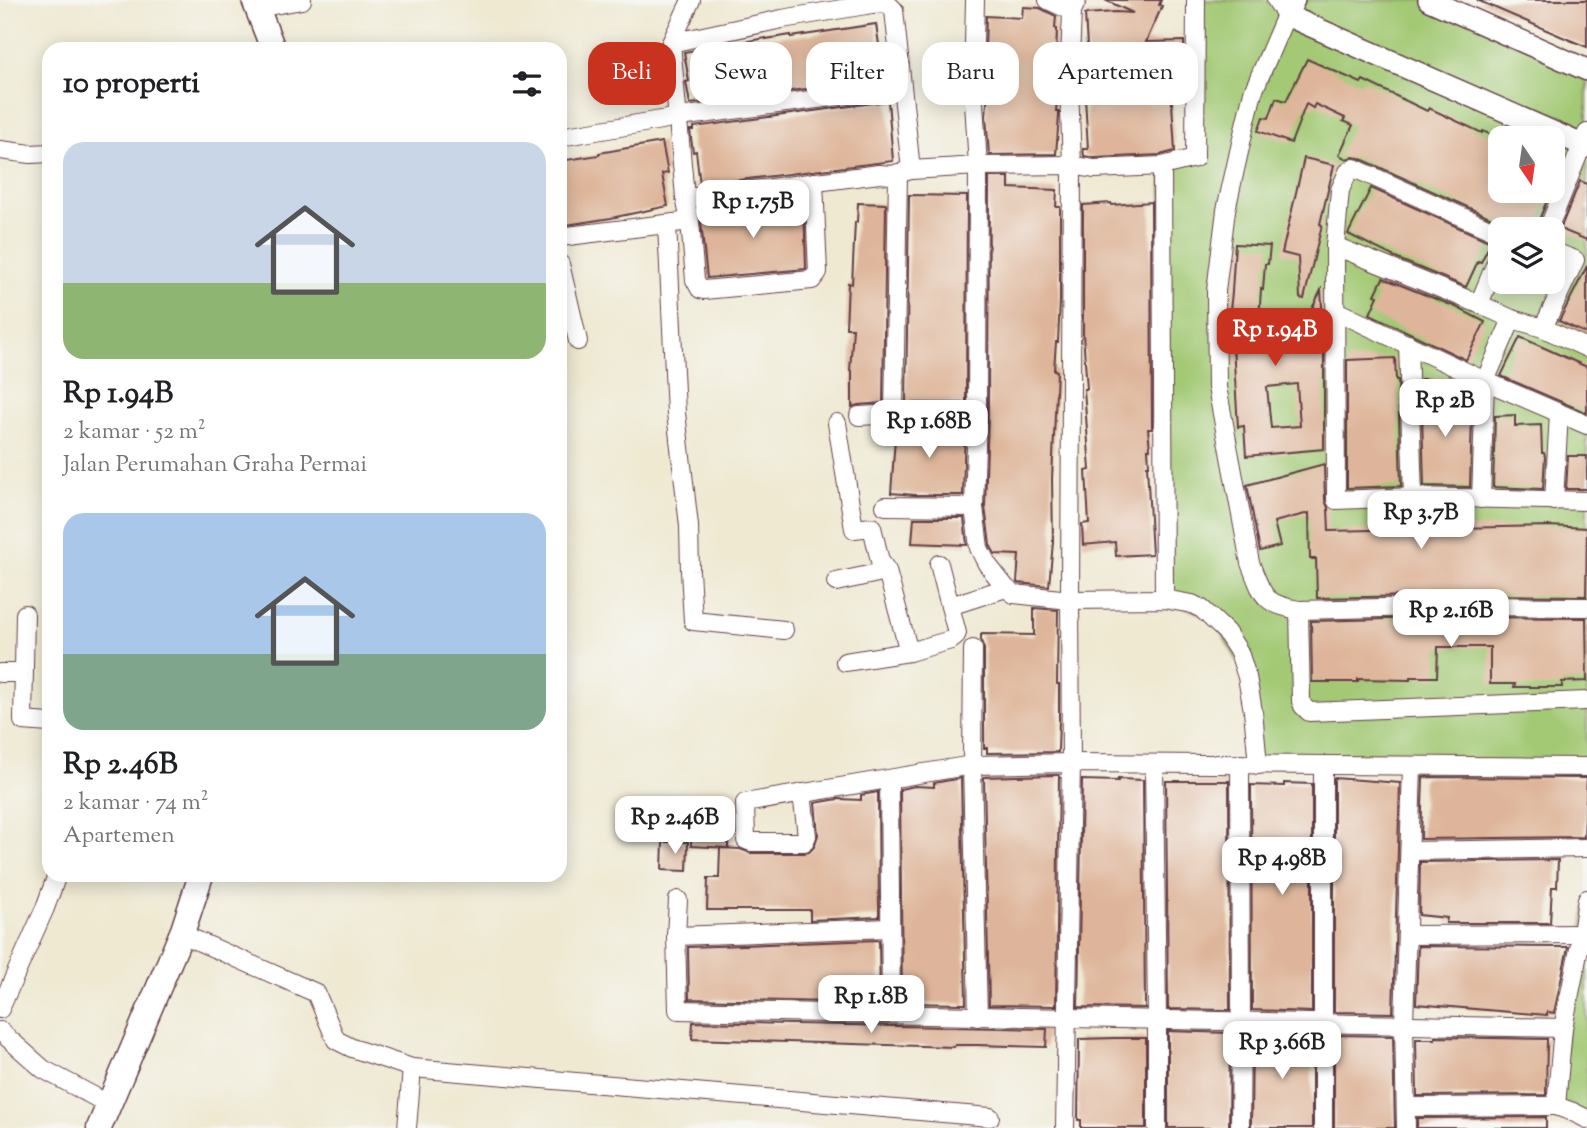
<!DOCTYPE html>
<html lang="id">
<meta charset="utf-8">
<style>
body{margin:0;font-family:"Sorts Mill Goudy",serif;background:#f6f6f6;color:#202124;height:100vh;display:flex;flex-direction:column;font-size:26px;white-space:nowrap}
*{box-sizing:border-box;margin:0}
p{font-size:23px;color:#757577}
.icon{flex:none;width:38px;height:38px;fill:none;stroke:currentColor;stroke-width:2;stroke-linecap:round;stroke-linejoin:round}
.map{position:relative;flex:1;overflow:hidden}
.drawer{position:absolute;left:42px;top:42px;width:525px;height:840px;display:flex;flex-direction:column;background:#fff;border-radius:21px;box-shadow:0 4px 18px #0003}
.drawer>*{flex:none}
.banner{position:absolute;left:588px;top:42px;width:665px;height:63px;display:flex;gap:14px}
.needle{width:46px;rotate:167deg}
.controls{position:absolute;left:1488px;top:126px;display:grid;gap:14px}
.controls a{display:grid;place-items:center;width:77px;height:77px;border-radius:14px;background:#fff;box-shadow:0 4px 18px #0003;font-size:35px}
.price{position:absolute;translate:-50% -60px;padding:0 16px;border-radius:14px;background:#fff;color:#222;font-size:23px;line-height:46px;filter:drop-shadow(0 2px 4px #0008)}
.price::after{content:'';position:absolute;left:50%;top:42px;width:21px;height:16px;margin-left:-10px;background:inherit;clip-path:polygon(0 0,100% 0,50% 100%)}
.price.current{background:#c8321e;color:#fff}
ul{padding:0;list-style:none}
li{display:grid;align-content:center;gap:14px;height:371px;padding:0 21px}
li span{display:grid;place-items:center;height:217px;border-radius:21px;color:#555}
li>.icon{margin-inline-start:auto}
span .icon{width:126px;height:126px;fill:#fffc;stroke-width:1}
li b{font-size:30px}
h2{display:flex;justify-content:space-between;align-items:center;height:84px;padding:0 21px;font-size:30px}
.tag{padding:0 24px;border-radius:21px;background:#fff;box-shadow:0 4px 18px #0003;font-size:24px;line-height:63px}
.tag.current{background:#c8321e;color:#fff}
.map>svg:first-child{display:block}
.green{fill:#a3c974;stroke:#767450;stroke-width:2;fill-rule:evenodd}
.building{fill:#deb59a;fill-rule:evenodd}
.lines{fill:none;stroke-linecap:round;stroke-linejoin:round}
.minor-casing{stroke:#633d44;stroke-width:20}
.tertiary-casing{stroke:#633d44;stroke-width:24}
.secondary-casing{stroke:#633d44;stroke-width:27}
.minor{stroke:#fff;stroke-width:18}
.tertiary{stroke:#fff;stroke-width:21}
.secondary{stroke:#fff;stroke-width:24}
</style>
<div class="map">
<svg width="1587" height="1128" viewBox="0 0 1587 1128">
<rect width="100%" height="100%" fill="#f6f6f2"/>
<filter id="ink" filterUnits="userSpaceOnUse"><feTurbulence type="fractalNoise" baseFrequency=".0143" numOctaves="2"/><feDisplacementMap in="SourceGraphic" scale="14" xChannelSelector="R" yChannelSelector="G"/><feConvolveMatrix kernelMatrix="1 2 1 2 8 2 1 2 1" color-interpolation-filters="sRGB"/></filter>
<filter id="wash" filterUnits="userSpaceOnUse"><feTurbulence type="fractalNoise" baseFrequency=".00686" numOctaves="4" result="noise"/><feDisplacementMap in="SourceGraphic" scale="28" xChannelSelector="R" yChannelSelector="G"/><feGaussianBlur stdDeviation="1.57" result="paint"/><feColorMatrix in="noise" values="0 0 0 0 0 0 0 0 0 0 0 0 0 0 0 0 0 1.4 0 .05"/><feComposite in="paint" operator="in"/></filter>
<g filter="url(#wash)">
<rect width="100%" height="100%" fill="#efe9d2"/>
<g class="green">
<path d="M1196 0H1429L1587 70V767L1258 765 1247 677 1213 618 1164 599 1162 166 1195 158ZM1500 138H1552V191H1500ZM1500 229H1552V282H1500Z"/>
<polygon points="1587,899 1587,1119 1556,1106"/>
</g>
<g id="blocks">
<g class="building">
<polygon points="1105,0 1161,0 1159,5 1162,6 1146,42 1184,41 1184,71 1170,72 1175,151 1160,155 1095,158 1084,156 1083,149 1088,149 1083,63 1088,62 1085,14 1116,12 1133,13"/>
<polygon points="1477,0 1587,0 1587,47 1565,38"/>
<polygon points="1023,7 1040,8 1056,16 1055,28 1057,29 1056,55 1057,55 1055,90 1058,90 1056,111 1059,111 1059,116 1056,154 989,155 986,116 988,90 985,90 984,87 986,16 1022,18"/>
<polygon points="876,24 884,79 690,104 686,82 689,81 684,52 766,38 766,39 791,35 791,37"/>
<polygon points="1307,59 1361,83 1363,80 1427,111 1429,108 1482,133 1483,131 1500,139 1500,191 1551,191 1539,220 1538,220 1533,229 1519,229 1507,224 1507,225 1359,158 1352,157 1347,159 1339,155 1353,125 1343,121 1345,118 1315,104 1313,108 1306,104 1291,143 1258,131 1263,117 1269,118 1276,98 1286,101"/>
<polygon points="888,101 893,161 700,185 696,151 693,152 691,138 690,130 694,130 694,127"/>
<polygon points="662,142 668,173 662,174 668,206 611,218 560,226 560,161 599,155 599,153"/>
<polygon points="1304,158 1334,165 1320,224 1322,225 1304,299 1300,298 1298,257 1282,253"/>
<polygon points="989,177 1009,177 1009,188 1057,190 1056,207 1060,207 1060,300 1058,342 1056,342 1054,370 1057,371 1052,479 1053,542 1049,586 1018,583 1017,582 1019,555 995,554 990,545 985,507 988,415"/>
<polygon points="1580,181 1587,184 1587,240 1560,229"/>
<polygon points="1371,188 1491,242 1481,262 1478,261 1466,287 1393,257 1393,256 1348,234"/>
<polygon points="909,195 967,196 966,403 906,403"/>
<polygon points="1151,202 1152,429 1148,429 1150,449 1148,449 1149,466 1147,466 1152,554 1116,556 1115,542 1083,545 1082,524 1089,523 1086,471 1090,470 1084,389 1087,389 1083,334 1083,205 1111,203 1112,205"/>
<polygon points="804,203 806,269 707,278 700,213 703,212 703,208 738,204 738,209 745,209"/>
<polygon points="858,203 886,204 883,403 858,405 852,407 852,371 850,371 853,328 846,328 848,283 852,284 855,222 857,222"/>
<path d="M1235 244 1270 246 1268 264H1265L1263 290 1261 289 1258 337 1297 333 1296 315 1307 319 1321 290 1324 340V449L1246 456 1244 426 1238 427 1232 330 1228 329 1232 292ZM1297 384 1300 426 1271 428 1267 387Z"/>
<polygon points="1587,266 1587,334 1559,321"/>
<polygon points="1383,278 1456,307 1485,322 1466,360 1370,314 1378,296 1375,295"/>
<polygon points="1520,337 1587,367 1587,413 1501,376"/>
<polygon points="1395,358 1396,380 1398,380 1401,486 1347,488 1347,360"/>
<polygon points="1421,379 1438,379 1439,402 1470,401 1470,416 1472,416 1470,487 1424,486"/>
<polygon points="1515,415 1515,426 1541,425 1542,453 1544,453 1545,457 1543,489 1493,487 1495,416"/>
<polygon points="896,425 965,426 963,495 915,495 891,493"/>
<polygon points="1568,456 1587,456 1587,489 1566,489"/>
<polygon points="1324,464 1325,500 1328,508 1329,531 1549,526 1587,528 1586,596 1464,595 1317,598 1316,559 1310,559 1309,513 1274,522 1280,546 1260,551 1247,485"/>
<polygon points="914,518 964,518 967,545 912,543"/>
<polygon points="1034,608 1058,610 1057,684 1059,684 1059,720 1058,752 987,753 987,748 984,748 984,649 981,641 981,634 1034,635"/>
<polygon points="1464,617 1586,618 1587,681 1562,682 1562,687 1514,687 1515,684 1490,684 1490,647 1438,647 1437,677 1410,677 1410,680 1358,679 1358,682 1312,682 1311,621"/>
<polygon points="1057,775 1059,775 1056,1006 989,1005 984,777"/>
<polygon points="1423,777 1587,778 1584,837 1421,839"/>
<polygon points="961,778 966,1004 902,1003 900,789 915,786 934,787 934,783"/>
<polygon points="1334,778 1400,783 1393,1013 1334,1012"/>
<polygon points="1118,779 1143,780 1145,1008 1078,1007 1082,780 1118,781"/>
<polygon points="1166,781 1229,781 1230,1010 1168,1009"/>
<polygon points="1284,783 1312,784 1312,1012 1252,1010 1251,785 1284,786"/>
<polygon points="878,792 879,917 810,920 810,910 707,910 708,878 719,878 720,848 740,849 751,853 804,853 809,852 814,847 818,835 815,803 838,799 861,800 861,795"/>
<polygon points="692,803 729,805 728,848 691,846"/>
<polygon points="663,842 688,842 687,871 662,870"/>
<polygon points="1558,860 1557,887 1552,887 1550,923 1446,923 1447,918 1419,915 1420,862"/>
<polygon points="879,940 880,1003 689,999 688,947"/>
<polygon points="1418,946 1568,947 1554,1013 1547,1012 1547,1015 1416,1004"/>
<polygon points="693,1022 1047,1029 1046,1047 977,1045 955,1045 954,1047 692,1039"/>
<polygon points="1168,1031 1230,1033 1229,1128 1168,1128"/>
<polygon points="1252,1033 1312,1034 1312,1128 1251,1128"/>
<polygon points="1334,1035 1393,1036 1395,1128 1334,1128"/>
<polygon points="1435,1037 1547,1039 1546,1095 1417,1096 1416,1039 1435,1039"/>
<polygon points="1115,1038 1146,1038 1146,1128 1081,1128 1081,1120 1078,1120 1079,1039"/>
<polygon points="1546,1117 1546,1128 1417,1128 1417,1118"/>
</g>
</g>
</g>
<g filter="url(#ink)">
<use href="#blocks" fill-opacity="0" stroke="#633d44" stroke-width="2"/>
<g class="lines">
<defs>
<g id="minor">
<polyline points="975,0 973,87 978,166 977,415 974,507 979,548 987,564 1006,588 1014,594 1070,600 1164,599 1192,604 1202,609 1226,632 1239,652 1247,677 1253,711 1258,765"/>
<polyline points="1048,0 1072,11"/>
<path d="M1276 0 1286 15 1253 92 1245 125 1226 210 1216 291 1217 387 1250 563C1263 595 1262 604 1299 610L1464 606 1587 607"/>
<polyline points="257,8 302,0"/>
<polyline points="671,43 782,19 872,4 887,3 894,10 911,170"/>
<polyline points="560,137 679,117 902,88"/>
<polyline points="0,150 31,154 49,153"/>
<polyline points="1162,166 1164,599"/>
<polyline points="898,173 894,414 977,415"/>
<polyline points="685,197 671,43 691,0"/>
<polyline points="690,221 695,280 700,289 704,290 812,280 818,272 814,182"/>
<polyline points="667,224 676,413 689,526 690,571 693,621 784,630"/>
<polyline points="1548,229 1587,133"/>
<polyline points="1500,234 1354,168 1348,172 1340,190 1335,246 1336,500 1413,497 1587,501"/>
<polyline points="560,237 690,221 685,197 699,197 879,174 892,175 911,170 978,166 1072,165 1094,169 1162,166 1195,158 1196,0"/>
<polyline points="1335,246 1479,304"/>
<polyline points="1500,253 1479,304 1512,319 1543,328 1575,260 1552,251"/>
<polyline points="560,264 578,341"/>
<polyline points="1336,311 1485,381 1587,425"/>
<polyline points="1543,328 1587,348"/>
<polyline points="1408,344 1413,497"/>
<polyline points="859,416 894,414"/>
<polyline points="837,423 854,529 872,527 880,561 887,571 909,652"/>
<polyline points="1481,499 1485,381 1512,319"/>
<polyline points="1554,501 1559,413"/>
<polyline points="885,506 974,507"/>
<polyline points="836,582 887,571"/>
<polyline points="950,606 1006,588"/>
<polyline points="1299,610 1301,701 1303,706 1309,712 1587,701"/>
<polyline points="25,614 23,721 49,723"/>
<polyline points="973,649 972,765 978,1017"/>
<polyline points="845,662 909,652 951,640 955,637 957,633 939,564"/>
<polyline points="0,673 24,673"/>
<polyline points="1154,764 1157,1019 1157,1128"/>
<polyline points="1240,764 1241,1021 1240,1128"/>
<polyline points="1323,765 1323,1128"/>
<polyline points="889,780 891,1014"/>
<polyline points="802,793 807,836 804,842 751,842 746,840 745,803 972,765 1071,763 1587,767"/>
<polyline points="1410,851 1587,848"/>
<polyline points="1587,899 1582,934 1563,1028 1556,1106 1573,1112 1587,1119"/>
<polyline points="678,900 676,936 678,1010 1563,1028"/>
<polyline points="182,934 316,993 336,1040 352,1048 412,1068 990,1117"/>
<polyline points="1407,935 1582,934"/>
<polyline points="676,936 890,928"/>
<polyline points="0,1009 45,908 57,875"/>
<polyline points="0,1031 43,1069 108,1104"/>
<polyline points="1406,1107 1556,1106"/>
<polyline points="407,1128 412,1068"/>
<polyline points="1065,1128 1071,763 1070,600 1072,165 1069,85 1072,11 1077,0"/>
<polyline points="1406,1128 1404,1024 1412,766"/>
</g>
<g id="tertiary">
<polyline points="1294,0 1286,15 1587,147"/>
<polyline points="1429,0 1587,70"/>
</g>
<g id="secondary">
<polyline points="254,0 273,49"/>
<polyline points="99,1128 183,930 201,875"/>
</g>
</defs>
<use href="#minor" class="minor-casing"/>
<use href="#tertiary" class="tertiary-casing"/>
<use href="#secondary" class="secondary-casing"/>
<use href="#minor" class="minor"/>
<use href="#tertiary" class="tertiary"/>
<use href="#secondary" class="secondary"/>
</g>
</g>
</svg>
<div class="controls">
<a><svg class="needle" viewBox="-14 -14 28 28"><path d="M0-13l5 13h-10z" fill="#e53935"/><path d="M0 13l5-13h-10z" fill="#757577"/></svg></a>
<a><svg class="icon" aria-label="layers" viewBox="0 0 24 24"><path d="M12 4l9 5-9 5-9-5zM3 14l9 5 9-5"/></svg></a>
</div>
<b class="price" style="left:753px;top:240px">Rp 1.75B</b>
<b class="price current" style="left:1275px;top:368px">Rp 1.94B</b>
<b class="price" style="left:1445px;top:439px">Rp 2B</b>
<b class="price" style="left:929px;top:460px">Rp 1.68B</b>
<b class="price" style="left:1421px;top:551px">Rp 3.7B</b>
<b class="price" style="left:1451px;top:649px">Rp 2.16B</b>
<b class="price" style="left:675px;top:856px">Rp 2.46B</b>
<b class="price" style="left:1282px;top:897px">Rp 4.98B</b>
<b class="price" style="left:871px;top:1035px">Rp 1.8B</b>
<b class="price" style="left:1282px;top:1081px">Rp 3.66B</b>
<div class="banner">
<a class="tag current">Beli</a>
<a class="tag">Sewa</a>
<a class="tag">Filter</a>
<a class="tag">Baru</a>
<a class="tag">Apartemen</a>
</div>
<section class="drawer">
<h2>10 properti<svg class="icon" aria-label="filters" viewBox="0 0 24 24"><path d="M4 7h16M4 17h16"/><circle cx="9" cy="7" r="2"/><circle cx="15" cy="17" r="2"/></svg></h2>
<ul>
<li><span style="background:linear-gradient(#c9d6e8 65%,#8fb573 0)"><svg class="icon" aria-label="home" viewBox="0 0 24 24"><path d="M3 11l9-7 9 7M6 9v11h12V9"/></svg></span><div><b>Rp 1.94B</b><p>2 kamar · 52 m²</p><p>Jalan Perumahan Graha Permai</p></div></li>
<li><span style="background:linear-gradient(#a9c7e8 65%,#7fa58c 0)"><svg class="icon" aria-label="home" viewBox="0 0 24 24"><path d="M3 11l9-7 9 7M6 9v11h12V9"/></svg></span><div><b>Rp 2.46B</b><p>2 kamar · 74 m²</p><p>Apartemen</p></div></li>
</ul>
</section>
</div>
